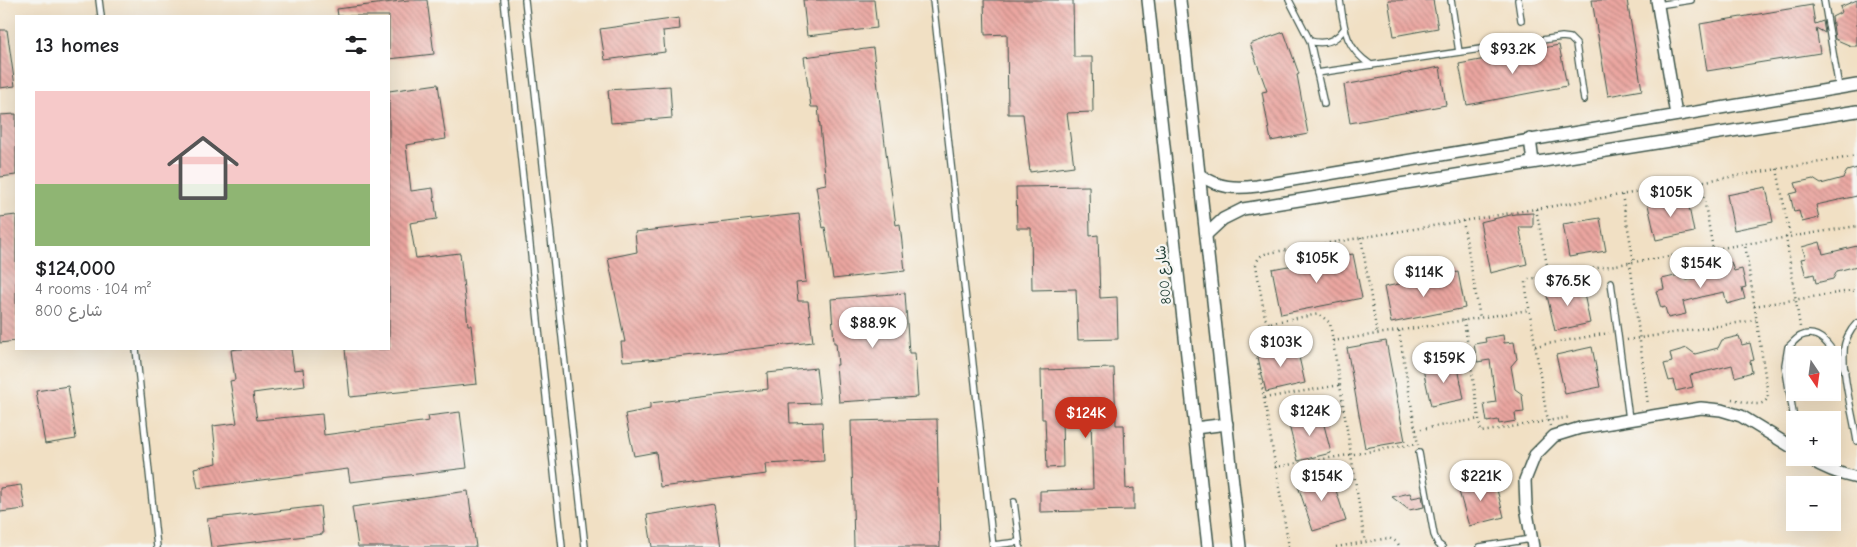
<!DOCTYPE html>
<meta charset="utf-8">
<style>
body{margin:0;font-family:"Comic Neue","Playpen Sans Arabic",sans-serif;background:#f2f2f2;color:#202124;height:100vh;display:flex;flex-direction:column;font-size:19px;white-space:nowrap}
*{box-sizing:border-box;margin:0}
p{font-size:16px;color:#757577}
.icon{flex:none;width:28px;height:28px;fill:none;stroke:currentColor;stroke-width:2;stroke-linecap:round;stroke-linejoin:round}
.map{position:relative;flex:1;overflow:hidden}
.sheet{position:absolute;left:15px;top:15px;width:375px;height:335px;display:flex;flex-direction:column;background:#fff;border-radius:0px;box-shadow:0 5px 20px #0002}
.sheet>*{flex:none}
.needle{width:32px;rotate:167deg}
.buttons{position:absolute;left:1786px;top:346px;display:grid;gap:10px}
.buttons a{display:grid;place-items:center;width:55px;height:55px;border-radius:0px;background:#fff;box-shadow:0 5px 20px #0002;font-size:25px}
.price{position:absolute;translate:-50% -42px;padding:0 11px;border-radius:18px;background:#fff;color:#222;font-size:16px;line-height:32px;filter:drop-shadow(0 1px 2px #0008)}
.price::after{content:'';position:absolute;left:50%;top:30px;width:15px;height:11px;margin-left:-8px;background:inherit;clip-path:polygon(0 0,100% 0,50% 100%)}
.price.current{background:#c8321e;color:#fff}
ul{padding:0;list-style:none}
li{display:grid;align-content:center;gap:10px;height:265px;padding:0 20px}
li span{display:grid;place-items:center;height:155px;border-radius:0px;color:#555}
li>.icon{margin-inline-start:auto}
span .icon{width:90px;height:90px;fill:#fffc;stroke-width:1}
li b{font-size:21px}
h2{display:flex;justify-content:space-between;align-items:center;height:60px;padding:0 20px;font-size:21px}
.map>svg:first-child{display:block}
.building{fill:url(#building-back-hatch)}
.lines{fill:none;stroke-linecap:round;stroke-linejoin:round}
.service-casing{stroke:#3e554a;stroke-width:8}
.minor-casing{stroke:#3e554a;stroke-width:14}
.path{stroke:#3e554a;stroke-width:2.5;stroke-dasharray:1 4;stroke-linecap:butt}
.service{stroke:#fff;stroke-width:5.5}
.minor{stroke:#fff;stroke-width:11}
.labels{text-anchor:middle;stroke-width:4.5;stroke-linejoin:round;paint-order:stroke}
.street-label{font-size:14px;fill:#1f3d34;stroke:#f6f6f2}
</style>
<div class="map">
<svg width="1857" height="547" viewBox="0 0 1857 547">
<defs>
<pattern id="building-back-hatch" width="6" height="6" patternUnits="userSpaceOnUse" patternTransform="scale(1.25)"><rect width="6" height="6" fill="#eba6a0"/><path d="M-1 5l2 2M0 0l6 6M5-1l2 2" fill="none" stroke="#be8883"/></pattern>
</defs>
<rect width="100%" height="100%" fill="#f6f6f2"/>
<filter id="ink" filterUnits="userSpaceOnUse"><feTurbulence type="fractalNoise" baseFrequency=".02" numOctaves="2"/><feDisplacementMap in="SourceGraphic" scale="10" xChannelSelector="R" yChannelSelector="G"/><feConvolveMatrix kernelMatrix="1 2 1 2 8 2 1 2 1" color-interpolation-filters="sRGB"/></filter>
<filter id="wash" filterUnits="userSpaceOnUse"><feTurbulence type="fractalNoise" baseFrequency=".0096" numOctaves="4" result="noise"/><feDisplacementMap in="SourceGraphic" scale="20" xChannelSelector="R" yChannelSelector="G"/><feGaussianBlur stdDeviation="1.12" result="paint"/><feColorMatrix in="noise" values="0 0 0 0 0 0 0 0 0 0 0 0 0 0 0 0 0 1.4 0 .05"/><feComposite in="paint" operator="in"/></filter>
<g filter="url(#wash)">
<rect width="100%" height="100%" fill="#f1e0c4"/>
<g id="blocks">
<g class="building">
<polygon points="408,0 427,0 434,54 389,59 389,16 338,16 337,9"/>
<polygon points="803,0 874,0 877,28 807,36"/>
<polygon points="984,0 1073,0 1074,57 1092,57 1093,112 1067,113 1074,166 1030,172 1023,114 1008,114 1007,34 985,35"/>
<polygon points="1388,0 1433,0 1438,28 1394,36"/>
<polygon points="1592,0 1627,0 1642,90 1608,96"/>
<polygon points="1857,0 1857,46 1851,46 1835,39 1832,17 1842,12 1840,7"/>
<polygon points="1812,5 1815,24 1823,21 1825,33 1816,28 1820,53 1707,71 1700,24"/>
<polygon points="679,18 680,29 663,31 665,52 605,60 600,29"/>
<polygon points="0,30 7,30 15,86 0,88"/>
<polygon points="1284,32 1299,74 1297,75 1308,134 1271,141 1262,92 1267,91 1250,44"/>
<polygon points="1559,45 1567,86 1467,105 1459,64"/>
<polygon points="873,48 888,168 896,225 900,224 905,271 833,279 825,227 823,228 816,186 826,184 818,107 811,107 804,57"/>
<polygon points="1440,67 1446,105 1350,123 1344,85"/>
<polygon points="438,84 446,139 406,145 411,191 433,188 437,219 410,223 416,258 460,253 468,325 471,325 477,384 350,397 345,349 389,349 389,91"/>
<polygon points="670,86 672,118 611,123 608,90"/>
<polygon points="16,114 16,175 0,177 0,115"/>
<polygon points="1857,168 1857,196 1816,205 1819,218 1802,222 1799,211 1794,212 1790,194 1798,192 1795,183 1813,179 1821,184 1843,178 1847,171"/>
<polygon points="1089,186 1090,236 1098,235 1100,298 1117,297 1118,339 1078,340 1076,289 1032,290 1031,228 1017,228 1016,187"/>
<polygon points="1766,187 1773,222 1734,230 1727,195"/>
<polygon points="1687,197 1694,232 1656,240 1648,205"/>
<polygon points="1533,213 1533,227 1519,227 1527,264 1490,273 1480,222 1515,214"/>
<polygon points="799,214 806,282 796,283 798,301 808,301 813,342 649,360 649,359 623,361 621,342 625,342 608,258 637,252 635,232"/>
<polygon points="16,215 16,341 0,343 0,217"/>
<polygon points="1600,218 1606,251 1569,257 1563,224"/>
<polygon points="1820,242 1823,254 1857,246 1857,266 1837,271 1833,279 1816,283 1814,274 1806,276 1801,259 1806,258 1802,247"/>
<polygon points="1353,254 1362,298 1281,314 1272,269"/>
<polygon points="1731,262 1734,271 1742,269 1746,287 1742,288 1745,299 1727,304 1724,292 1705,296 1683,302 1686,314 1668,318 1665,307 1661,308 1656,291 1664,289 1662,279 1679,275 1687,280 1710,274 1714,267"/>
<polygon points="1458,272 1465,308 1391,323 1384,287"/>
<polygon points="1582,284 1590,323 1555,331 1546,291"/>
<polygon points="905,293 909,353 915,353 918,397 839,402 836,365 838,365 836,343 834,343 831,299"/>
<polygon points="1503,335 1504,343 1514,342 1517,359 1511,366 1515,389 1522,394 1524,412 1515,413 1516,421 1499,424 1498,420 1487,422 1484,404 1496,402 1493,382 1490,360 1477,362 1474,344 1486,342 1485,338"/>
<polygon points="1739,336 1742,345 1750,343 1754,360 1750,361 1752,372 1735,377 1732,365 1712,370 1690,375 1693,387 1676,391 1673,380 1669,381 1664,364 1672,362 1670,353 1687,348 1695,354 1718,348 1722,340"/>
<polygon points="1386,341 1405,441 1365,448 1347,348"/>
<polygon points="1296,344 1305,383 1266,392 1257,353"/>
<polygon points="1592,347 1600,387 1565,394 1556,355"/>
<polygon points="238,349 291,349 294,370 303,369 305,386 253,393 257,420 322,414 324,435 429,421 428,416 460,412 467,468 350,482 348,469 198,488 194,468 217,463 213,426 237,423 230,381 235,380 231,350"/>
<polygon points="1457,362 1464,399 1431,406 1423,369"/>
<polygon points="816,368 820,403 789,404 790,423 822,422 824,461 766,464 767,474 660,487 656,452 634,456 625,414 650,409 650,403 768,389 767,373"/>
<polygon points="1114,368 1116,425 1124,425 1126,489 1134,488 1134,510 1040,512 1040,491 1093,489 1091,418 1062,418 1063,467 1047,468 1045,419 1042,419 1041,370"/>
<polygon points="68,386 76,439 45,444 36,391"/>
<polygon points="1321,413 1331,453 1298,461 1288,421"/>
<polygon points="937,419 940,547 854,547 851,421"/>
<polygon points="1330,472 1346,521 1313,531 1297,483"/>
<polygon points="1494,478 1504,517 1469,526 1458,488"/>
<polygon points="21,485 25,509 0,512 0,488"/>
<polygon points="468,491 476,547 358,547 352,507"/>
<polygon points="1410,493 1412,498 1422,496 1424,507 1409,510 1392,497"/>
<polygon points="714,504 721,547 652,547 647,515"/>
<polygon points="320,506 323,534 211,547 207,519"/>
</g>
</g>
</g>
<g filter="url(#ink)">
<use href="#blocks" fill-opacity="0" stroke="#3e554a" stroke-width="1"/>
<g class="lines">
<defs>
<g id="service">
<polyline points="99,0 101,16"/>
<polyline points="504,0 562,547"/>
<polyline points="525,0 585,547"/>
<polyline points="933,0 993,547"/>
<polyline points="1289,0 1310,41 1324,104"/>
<path d="M1340 0C1344 28 1345 48 1371 65"/>
<polyline points="1451,0 1459,52"/>
<polyline points="1518,0 1521,20"/>
<polyline points="1824,0 1839,88"/>
<polyline points="1658,5 1691,0"/>
<path d="M1310 41C1324 45 1336 41 1344 29"/>
<polyline points="1317,73 1562,37 1570,38 1576,44 1584,100"/>
<polyline points="1611,282 1629,419"/>
<path d="M1857 323C1850 330 1844 341 1844 351 1842 376 1853 415 1857 441"/>
<polyline points="136,349 157,547"/>
<path d="M1795 425 1785 365 1788 347C1792 344 1796 338 1801 336 1822 326 1836 356 1845 370"/>
<polyline points="1419,453 1434,535 1438,544 1442,547"/>
<polyline points="1014,502 1020,547"/>
<polyline points="993,545 1019,542"/>
<polyline points="1480,547 1531,539"/>
</g>
<g id="minor">
<polyline points="1148,0 1208,547"/>
<polyline points="1180,0 1240,547"/>
<polyline points="1657,0 1676,115"/>
<polyline points="1530,139 1533,162"/>
<path d="M1200 175C1219 188 1235 189 1257 186L1857 85"/>
<polyline points="1207,234 1223,219 1243,209 1857,111"/>
<polyline points="1195,428 1227,424"/>
<path d="M1808 458C1824 468 1839 474 1857 478"/>
<polyline points="1533,547 1526,507 1525,480 1535,455 1554,436 1580,428 1701,408 1721,410 1741,416 1795,449"/>
</g>
</defs>
<use href="#service" class="service-casing"/>
<use href="#minor" class="minor-casing"/>
<g class="path">
<polyline points="1777,169 1790,236"/>
<polyline points="1701,182 1713,249"/>
<polyline points="1622,195 1634,262"/>
<polyline points="1536,209 1549,275"/>
<polyline points="1463,221 1480,318"/>
<polyline points="1361,237 1377,334"/>
<polyline points="1786,237 1800,327"/>
<polyline points="1630,262 1648,405"/>
<polyline points="1754,306 1857,290"/>
<polyline points="1464,320 1481,432 1571,417"/>
<path d="M1269 323 1265 318 1256 265C1258 257 1261 255 1268 253L1857 156"/>
<polyline points="1399,331 1418,445"/>
<polyline points="1627,340 1756,320"/>
<polyline points="1333,341 1529,310"/>
<polyline points="1535,346 1609,333"/>
<polyline points="1264,398 1340,385"/>
<path d="M1732 399C1743 401 1766 411 1768 395L1745 244"/>
<polyline points="1550,426 1546,412 1526,289 1526,282 1529,279 1857,226"/>
<polyline points="1416,430 1479,419"/>
<polyline points="1275,467 1415,444"/>
<polyline points="1289,547 1254,339 1269,323 1319,314 1330,323 1365,542"/>
<polyline points="1336,547 1389,538 1397,542 1400,547"/>
</g>
<use href="#service" class="service"/>
<use href="#minor" class="minor"/>
</g>
</g>
<g class="labels">
<g class="street-label">
<text transform="translate(1163 275) rotate(-96)" y="5">شارع 800</text>
</g>
</g>
</svg>
<div class="buttons">
<a><svg class="needle" viewBox="-14 -14 28 28"><path d="M0-13l5 13h-10z" fill="#e53935"/><path d="M0 13l5-13h-10z" fill="#757577"/></svg></a>
<a>+</a>
<a>−</a>
</div>
<b class="price" style="left:1513px;top:75px">$93.2K</b>
<b class="price" style="left:1671px;top:218px">$105K</b>
<b class="price" style="left:1317px;top:284px">$105K</b>
<b class="price" style="left:1701px;top:289px">$154K</b>
<b class="price" style="left:1424px;top:298px">$114K</b>
<b class="price" style="left:1568px;top:307px">$76.5K</b>
<b class="price" style="left:873px;top:349px">$88.9K</b>
<b class="price" style="left:1281px;top:368px">$103K</b>
<b class="price" style="left:1444px;top:384px">$159K</b>
<b class="price" style="left:1310px;top:437px">$124K</b>
<b class="price current" style="left:1086px;top:439px">$124K</b>
<b class="price" style="left:1322px;top:502px">$154K</b>
<b class="price" style="left:1481px;top:502px">$221K</b>
<section class="sheet">
<h2>13 homes<svg class="icon" aria-label="filters" viewBox="0 0 24 24"><path d="M4 7h16M4 17h16"/><circle cx="9" cy="7" r="2"/><circle cx="15" cy="17" r="2"/></svg></h2>
<ul>
<li><span style="background:linear-gradient(#f6c9c9 60%,#8fb573 0)"><svg class="icon" aria-label="home" viewBox="0 0 24 24"><path d="M3 11l9-7 9 7M6 9v11h12V9"/></svg></span><div><b>$124,000</b><p>4 rooms · 104 m²</p><p>شارع 800</p></div></li>
</ul>
</section>
</div>
